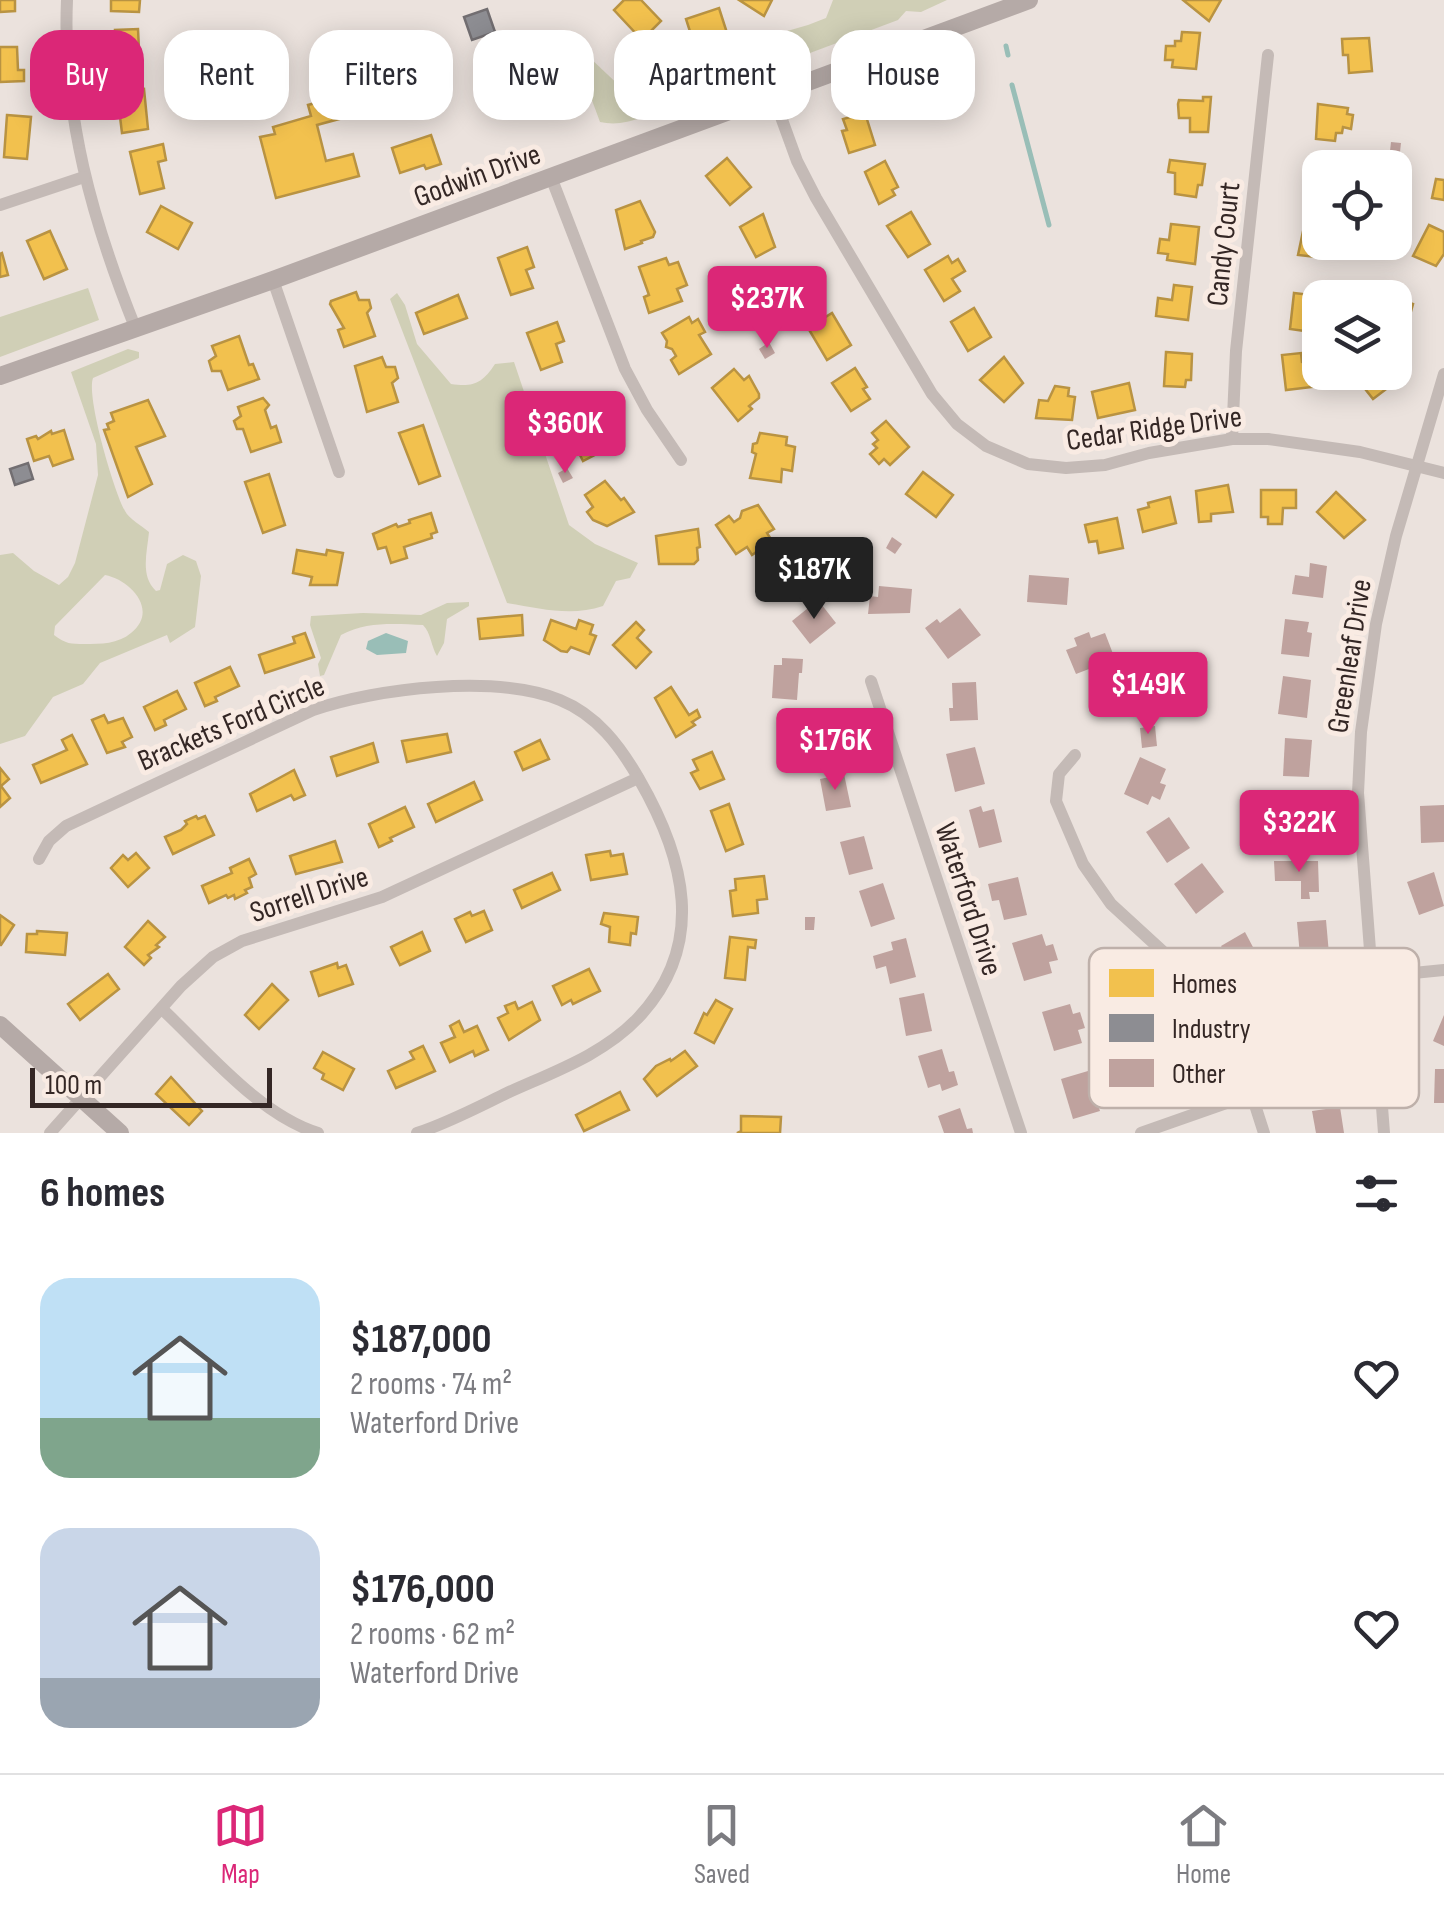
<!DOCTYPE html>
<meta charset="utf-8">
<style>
body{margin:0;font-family:"Sofia Sans Condensed",sans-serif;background:#f7f7f7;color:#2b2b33;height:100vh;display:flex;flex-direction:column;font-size:38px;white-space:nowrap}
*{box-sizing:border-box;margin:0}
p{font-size:32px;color:#7c7c81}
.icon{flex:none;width:55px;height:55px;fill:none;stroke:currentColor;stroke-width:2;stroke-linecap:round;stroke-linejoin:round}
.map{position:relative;height:1133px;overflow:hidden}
.details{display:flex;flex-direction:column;background:#fff;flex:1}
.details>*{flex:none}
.hud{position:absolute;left:30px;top:30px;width:1385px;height:90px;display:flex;gap:20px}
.tools{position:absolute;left:1302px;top:150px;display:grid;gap:20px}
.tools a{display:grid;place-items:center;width:110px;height:110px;border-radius:20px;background:#fff;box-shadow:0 5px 25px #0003;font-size:50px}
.scale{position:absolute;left:30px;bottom:25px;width:242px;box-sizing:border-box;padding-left:10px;border:5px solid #342725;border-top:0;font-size:28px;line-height:35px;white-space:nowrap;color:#342725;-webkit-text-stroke:8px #f9ebe3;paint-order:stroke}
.price{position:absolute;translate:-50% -85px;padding:0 22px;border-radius:10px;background:#db2777;color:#fff;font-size:32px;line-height:65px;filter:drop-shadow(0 2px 5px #0008)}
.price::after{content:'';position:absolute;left:50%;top:60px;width:30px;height:22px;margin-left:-15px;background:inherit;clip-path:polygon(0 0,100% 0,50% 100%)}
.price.active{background:#222;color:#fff}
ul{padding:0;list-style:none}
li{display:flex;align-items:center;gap:30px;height:250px;padding:0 40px}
li span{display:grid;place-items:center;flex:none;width:280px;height:200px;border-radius:30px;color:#555}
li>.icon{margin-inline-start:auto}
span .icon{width:120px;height:120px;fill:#fffc;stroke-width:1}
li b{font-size:42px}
h2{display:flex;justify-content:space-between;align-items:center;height:120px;padding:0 40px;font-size:42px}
.tag{padding:0 35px;border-radius:30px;background:#fff;box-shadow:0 5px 25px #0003;font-size:35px;line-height:90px}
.tag.active{background:#db2777;color:#fff}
.dock{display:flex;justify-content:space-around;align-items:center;height:140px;border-top:2px solid #e1e1e2;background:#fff;font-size:28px;color:#7c7c81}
.dock a{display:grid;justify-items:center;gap:5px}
.dock .active{color:#db2777}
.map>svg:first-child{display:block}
.green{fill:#d0cfb6;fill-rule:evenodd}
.water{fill:#99beb7}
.homes{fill:#f2c14e;stroke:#b99342;stroke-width:2.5}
.industry{fill:#8d8d92;stroke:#726e71;stroke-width:2.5}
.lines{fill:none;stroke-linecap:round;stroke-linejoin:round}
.stream{stroke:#99beb7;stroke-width:5}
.building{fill:#bfa29e}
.street{stroke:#c4bab6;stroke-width:12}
.secondary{stroke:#b5aaa7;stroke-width:18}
.labels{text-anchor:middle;stroke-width:10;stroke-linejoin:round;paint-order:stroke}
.street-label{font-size:30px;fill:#342725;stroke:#f9ebe3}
.key{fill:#f9ebe3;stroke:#beb0aa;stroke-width:2.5}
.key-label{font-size:28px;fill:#342725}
</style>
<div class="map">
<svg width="1444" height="1133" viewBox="0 0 1444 1133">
<rect width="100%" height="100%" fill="#ebe2dd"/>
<g class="green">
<path d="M833 0H947L921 12 906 11 898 20 685 100 665 101C648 118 623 127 600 122L569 38 626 92 650 65 658 66 665 73 682 61 808 25 826 18Z"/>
<polygon points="88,288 99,320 0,357 0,317"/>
<path d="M397 293 405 305 417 344 451 384C473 387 482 384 495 364L514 362 569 525 595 544 638 563 630 578 616 581 603 606C570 617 540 608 507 603L390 299Z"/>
<path d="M128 349 139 352V358L93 378C86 397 114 491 125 511 129 519 142 526 149 532 147 553 140 576 156 591L160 590 167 564 183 555 196 561 201 576 195 627 170 643 167 635 100 663 83 684 53 697 25 736 0 744V555L13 553 34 571 59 585 68 577 75 563 98 475 96 444 71 372ZM105 575C131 580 159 611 131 633 118 644 101 644 84 644 71 644 66 644 54 635L55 626Z"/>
<path d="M469 602V606L447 619 444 643 437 656C431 646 431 633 423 625 396 624 367 621 341 635L324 675 320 676 318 664 321 658 310 625 311 616 363 613 421 615 447 603Z"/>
</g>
<polygon class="water" points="386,633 408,641 406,653 377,655 366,649 368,641"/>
<g class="homes">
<polygon points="0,0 15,0 15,11 0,12"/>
<polygon points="111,0 140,0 139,12 111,11"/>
<polygon points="624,0 641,0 661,21 642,40 614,10"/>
<polygon points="739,0 772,0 764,16"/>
<polygon points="1183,0 1221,0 1209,21"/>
<polygon points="719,8 727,33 694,44 686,19"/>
<polygon points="138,29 140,70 116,70 115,30"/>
<polygon points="1182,32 1200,33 1196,69 1172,67 1173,60 1165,60 1166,46 1175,46 1175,41 1181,41"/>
<polygon points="1369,38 1372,71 1349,73 1348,55 1343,55 1342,39"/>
<polygon points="542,41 557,100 538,105 532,82 505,89 496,53"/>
<polygon points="0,47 17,47 18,70 24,70 24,81 0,82"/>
<polygon points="144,89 148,129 122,133 117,92"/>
<polygon points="1203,97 1211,97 1208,132 1190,132 1190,118 1179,118 1178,104 1179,100 1203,101"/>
<polygon points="334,98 339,119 317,125 326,161 353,154 359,176 276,198 260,137 275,134 273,127 311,116 308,105"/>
<polygon points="1318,104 1348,108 1347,114 1353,115 1351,129 1343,127 1342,133 1336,133 1335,141 1316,139"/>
<polygon points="865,113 875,145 849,153 842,131 847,130 843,119"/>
<polygon points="7,115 31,117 27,159 4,157"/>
<polygon points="431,135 441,164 426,169 424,165 400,173 392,148"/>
<polygon points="163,144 166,160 158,162 164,188 140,194 130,152"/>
<polygon points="727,158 751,187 730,205 706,176"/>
<polygon points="1170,160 1205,164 1202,185 1198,185 1196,197 1175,194 1175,173 1168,172"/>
<polygon points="885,161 898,187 892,190 895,195 879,204 865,172"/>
<polygon points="1313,161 1339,164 1339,168 1320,168 1320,195 1312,194"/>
<polygon points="1436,179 1444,180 1444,200 1432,198"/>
<polygon points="640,201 655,232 653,237 641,241 642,243 625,249 616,210"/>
<polygon points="161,206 192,223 178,249 147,232"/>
<polygon points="911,212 930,244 908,257 887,226"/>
<polygon points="763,214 775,247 756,257 740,227"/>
<polygon points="1305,222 1320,224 1320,242 1327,242 1326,258 1298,255"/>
<polygon points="1171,224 1199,227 1195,264 1167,260 1168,254 1158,253 1160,239 1169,240"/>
<polygon points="1429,225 1444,232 1444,254 1436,266 1413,256"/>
<polygon points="50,231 67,269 44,279 27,241"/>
<polygon points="527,247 534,267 526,270 533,288 511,295 498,258"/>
<polygon points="2,253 8,275 0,277 0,254"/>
<polygon points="948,256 952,263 958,259 965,271 952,279 960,291 944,301 925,270"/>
<polygon points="666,258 669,265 678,262 687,285 677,289 682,301 649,313 644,297 649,295 639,267"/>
<polygon points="800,271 813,298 792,311 789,304 783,308 776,296 784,291 781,287 787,283 785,281"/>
<polygon points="1174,285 1192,287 1188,320 1156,316 1158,298 1172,300"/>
<polygon points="356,292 359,300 369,300 371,308 367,313 375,336 344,347 338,330 344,328 330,304 331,301"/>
<polygon points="1294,293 1320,296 1319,333 1290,329"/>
<polygon points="458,295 467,318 424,334 416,313"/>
<polygon points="1392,296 1413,304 1404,337 1395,333 1395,298"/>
<polygon points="974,308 991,337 968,351 951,322"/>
<polygon points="832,313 851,345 827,360 808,328"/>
<polygon points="689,317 692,323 698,319 705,332 699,335 711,354 679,374 671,360 676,356 672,349 666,347 667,341 662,333"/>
<polygon points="557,322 564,341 556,344 562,362 541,370 527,333"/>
<polygon points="239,336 249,365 253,364 259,379 228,390 221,371 212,371 209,361 216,356 212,346"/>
<polygon points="1166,352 1192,354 1191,380 1186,380 1185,387 1164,386"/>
<polygon points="1301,353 1302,362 1317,365 1319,379 1311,380 1312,387 1286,390 1282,355"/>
<polygon points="382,357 386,367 395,367 398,378 392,383 398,402 367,412 355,366"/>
<polygon points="1004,357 1023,383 1004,402 980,380"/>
<polygon points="1395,367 1402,377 1373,399 1355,376 1359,372 1395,372"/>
<polygon points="855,368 867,387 863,389 870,399 851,411 832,383"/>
<polygon points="734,369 744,380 749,376 759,394 759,398 749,406 752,409 738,421 712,388"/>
<polygon points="1129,383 1135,410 1098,418 1092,392"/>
<polygon points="1055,386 1069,388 1068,396 1075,397 1072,420 1036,418 1039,400 1048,401"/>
<polygon points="263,398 269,405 265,410 271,428 276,426 281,442 251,452 243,429 237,429 234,421 241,416 238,407"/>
<polygon points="148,400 165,436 136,447 152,484 128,497 104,430 109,429 107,424 114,421 111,413"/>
<polygon points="592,408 603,430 608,428 616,444 583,461 573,441 567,445 560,432 566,429 564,423"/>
<polygon points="886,421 909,447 890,465 884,459 879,464 870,454 877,448 873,444 878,440 872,433"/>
<polygon points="423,425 440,476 419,484 399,433"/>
<polygon points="64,430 73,459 53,466 49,456 34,461 27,439 36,436 38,439 51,431 52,434"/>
<polygon points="760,433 787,437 786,445 795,447 792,471 782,469 781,482 750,478 756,454 752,452 753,444 757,443"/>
<polygon points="923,472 953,495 936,517 906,494"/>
<polygon points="269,474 285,525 263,533 245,482"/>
<polygon points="605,481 621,500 624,498 634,512 607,526 593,520 587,512 593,507 585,495"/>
<polygon points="1228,485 1233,512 1211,514 1211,521 1199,522 1196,491"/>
<polygon points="1261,490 1296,490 1296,508 1283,508 1282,524 1268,524 1268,517 1261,517"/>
<polygon points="1336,492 1365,520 1344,538 1317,512"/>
<polygon points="1170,497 1176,523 1143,532 1138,510 1149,507 1148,503"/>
<polygon points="758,505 774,529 767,533 772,541 752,555 747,547 736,554 716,525 729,516 734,522 740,518 742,511"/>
<polygon points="431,513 437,532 431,534 432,538 404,547 407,558 391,563 386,547 378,549 373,534 396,524 398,527 410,523 409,520"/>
<polygon points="1117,518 1123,548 1099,553 1097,541 1089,542 1085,525"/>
<polygon points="698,529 700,547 697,548 698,560 694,564 659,564 656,536"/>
<polygon points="297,550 326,555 327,550 343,553 337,585 310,585 312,577 293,573"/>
<polygon points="522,615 523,635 480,639 478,619"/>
<polygon points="551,620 576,629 579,620 593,625 590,634 596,636 589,654 571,647 567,652 561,651 544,640"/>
<polygon points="636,622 644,630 637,638 651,652 636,668 613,645"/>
<polygon points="305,633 314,657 265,673 259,655 295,643 293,637"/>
<polygon points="230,667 239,686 215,697 217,701 205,706 195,683"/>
<polygon points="671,687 689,715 697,710 700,717 692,722 695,725 676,737 655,698"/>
<polygon points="177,691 186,709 164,720 166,725 155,730 144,707"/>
<polygon points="104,715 108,723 123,718 132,737 122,742 125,747 107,753 92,720"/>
<polygon points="447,734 451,752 407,762 402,741"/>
<polygon points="72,735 87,764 41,783 33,765 67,750 62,740"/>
<polygon points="540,740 549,759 523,770 515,752"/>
<polygon points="373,743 378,762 337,776 331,757"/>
<polygon points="712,752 724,779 700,789 691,773 698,770 693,760"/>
<polygon points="0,768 9,779 1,786 10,798 0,807"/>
<polygon points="294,770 305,795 294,800 291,795 257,811 250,794"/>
<polygon points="474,782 482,800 436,822 428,804"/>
<polygon points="729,804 743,844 726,851 711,811"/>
<polygon points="405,807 414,827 390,838 392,841 379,847 369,824"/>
<polygon points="196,816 198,819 205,816 214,835 173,854 165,837 181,830 187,824 185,821"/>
<polygon points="335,841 342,862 296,874 290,856"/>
<polygon points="610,851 611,856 623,854 627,874 591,880 586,855"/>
<polygon points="136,853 149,868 128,887 111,868 123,855 128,860"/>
<polygon points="249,859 256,874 249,878 252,887 245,890 247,893 235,899 234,895 228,898 226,895 209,903 202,886 232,873 230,868"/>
<polygon points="552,873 560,890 522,908 514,890"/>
<polygon points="764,876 767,899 757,900 758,913 733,916 730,891 736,890 735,879"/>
<polygon points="484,911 492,930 466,942 455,919 470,912 472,916"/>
<polygon points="604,913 638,917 636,934 631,933 630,945 609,942 610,927 601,924"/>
<polygon points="0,915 14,925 1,945 0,945"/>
<polygon points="148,921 165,937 156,945 159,947 148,955 151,958 144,965 125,947"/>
<polygon points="37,931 67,933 65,955 26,952 27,934 37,934"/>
<polygon points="422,932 430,951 400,965 391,947"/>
<polygon points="730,937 756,940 755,948 748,947 745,980 725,978"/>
<polygon points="337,963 338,968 346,965 353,984 319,996 311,972"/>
<polygon points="589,969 600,991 573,1004 571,1000 562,1005 553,986"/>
<polygon points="108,974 119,989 80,1020 68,1004"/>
<polygon points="272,984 288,1000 259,1029 245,1015"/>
<polygon points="716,1000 732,1009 714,1043 695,1033 704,1013 707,1015"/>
<polygon points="515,1002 518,1009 532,1002 540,1020 509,1040 498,1018 508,1013 505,1006"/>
<polygon points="459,1021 464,1032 477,1026 488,1050 475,1056 473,1051 450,1062 441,1043 455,1037 450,1026"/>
<polygon points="423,1046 435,1071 396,1088 388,1071 414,1059 410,1052"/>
<polygon points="685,1051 697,1066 657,1096 644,1079 656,1066 670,1059 671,1061"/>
<polygon points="323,1052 354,1069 343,1090 322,1079 324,1074 314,1068"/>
<polygon points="171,1077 202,1111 189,1125 156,1094"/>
<polygon points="620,1092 629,1110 584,1131 576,1115"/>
<polygon points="741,1116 781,1117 780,1133 737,1133 741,1131"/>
</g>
<g class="industry">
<polygon points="487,9 495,32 472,40 464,17"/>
<polygon points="28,463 33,479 15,485 10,469"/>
</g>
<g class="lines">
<g class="stream">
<polyline points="1006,46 1008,55"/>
<polyline points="1012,85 1049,225"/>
</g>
</g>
<g class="building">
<polygon points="1391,142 1401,143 1400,152 1390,151"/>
<polygon points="769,342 775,353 765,359 759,349"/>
<polygon points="567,468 573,478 563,483 558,473"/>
<polygon points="892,537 902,544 895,554 886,548"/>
<polygon points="1310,563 1327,566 1323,598 1292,594 1295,575 1309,577"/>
<polygon points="1029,575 1069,578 1067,605 1027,602"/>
<polygon points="879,586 912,589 910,613 868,614 870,596 878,597"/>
<polygon points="818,600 836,623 810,644 792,621"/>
<polygon points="960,608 981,635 948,659 925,628 937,619 940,623"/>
<polygon points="1285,619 1309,622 1307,632 1312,633 1309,657 1281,654"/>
<polygon points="1089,632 1091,638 1105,633 1115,659 1076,674 1066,650 1077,646 1074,638"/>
<polygon points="782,658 803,659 802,673 799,673 797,700 772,698 774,665 782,665"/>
<polygon points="1283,676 1311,680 1307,718 1278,714"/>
<polygon points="976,682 978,720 950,721 949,708 953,708 952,683"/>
<polygon points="808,718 821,757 797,765 786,733 795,730 792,723"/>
<polygon points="1155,726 1157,746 1142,748 1140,728"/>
<polygon points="1285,738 1312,740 1309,777 1283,776"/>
<polygon points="975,747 985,784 955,792 946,754"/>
<polygon points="1140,757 1166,769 1160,783 1166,785 1160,800 1152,796 1148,805 1124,794"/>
<polygon points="844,774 851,807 826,811 820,779"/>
<polygon points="1284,801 1310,801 1309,837 1284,836"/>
<polygon points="1444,805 1444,842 1421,843 1420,806"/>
<polygon points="981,806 983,812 994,809 1002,842 979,848 969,810"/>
<polygon points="1169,817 1190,848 1167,863 1146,832"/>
<polygon points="864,836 873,869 849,875 840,842"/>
<polygon points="1274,861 1318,861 1319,892 1309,892 1310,899 1301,899 1301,881 1275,881"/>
<polygon points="1202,863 1224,892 1196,914 1174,884"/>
<polygon points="1434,872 1444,906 1419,915 1407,882"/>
<polygon points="1018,877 1027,915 1004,920 999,900 992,901 988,884"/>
<polygon points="883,883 895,919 871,927 859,891"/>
<polygon points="805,917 815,917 814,930 805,930"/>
<polygon points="1326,920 1329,954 1300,956 1297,922"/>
<polygon points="1245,932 1264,968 1240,981 1221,946"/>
<polygon points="1042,934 1046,946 1053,944 1058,960 1049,962 1052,973 1024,981 1012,943"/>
<polygon points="906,938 916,977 890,984 886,966 876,969 873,956 893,950 891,942"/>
<polygon points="924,993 932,1031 906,1036 899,998"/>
<polygon points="1070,1004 1073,1014 1080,1012 1085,1028 1078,1030 1082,1043 1054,1051 1042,1012"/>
<polygon points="1444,1015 1444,1046 1433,1041"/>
<polygon points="942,1049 949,1072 954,1071 958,1085 942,1091 940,1084 928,1088 918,1056"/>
<polygon points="1435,1069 1444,1069 1444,1103 1434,1103"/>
<polygon points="1088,1071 1100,1111 1073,1119 1061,1079"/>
<polygon points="1340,1107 1344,1133 1316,1133 1312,1111"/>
<polygon points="960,1108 967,1129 972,1128 973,1133 944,1133 938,1116"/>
</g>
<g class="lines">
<g class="street">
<path d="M67 0C62 115 93 222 135 327"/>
<polyline points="773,95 797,161 816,198 932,394 957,424 986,446 1028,464 1066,468 1105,465 1149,453 1232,439 1268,439 1360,452 1444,473"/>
<polyline points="551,177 625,369 647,410 681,460"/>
<polyline points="0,205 84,177"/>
<polyline points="273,280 339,472"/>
<polyline points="1232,439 1236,351 1268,55"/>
<polyline points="871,681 1021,1133"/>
<polyline points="1075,755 1059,774 1056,801 1083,864 1111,904 1171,959 1255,1105 1264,1133"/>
<path d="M39 859 49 841 66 826 313 710C377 688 496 674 560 700 597 715 620 746 639 779 684 857 708 944 638 1018 603 1055 553 1072 507 1093 478 1107 448 1123 417 1133"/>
<polyline points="1373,977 1444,970"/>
<path d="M162 1009C206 1050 259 1115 318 1133"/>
<polyline points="50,1133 181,986 213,957 242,941 382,897 638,778"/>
<polyline points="1141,1133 1249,1095"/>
<polyline points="1384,1133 1358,793 1361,732 1376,624 1396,536 1444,374"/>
</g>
<g class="secondary">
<polyline points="0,376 273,280 1029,0"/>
<polyline points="0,1025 120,1133"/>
</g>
</g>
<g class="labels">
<g class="street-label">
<text transform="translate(477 175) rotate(-20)" y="10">Godwin Drive</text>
<text transform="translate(1223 244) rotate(-84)" y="10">Candy Court</text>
<text transform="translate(1154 428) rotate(-8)" y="10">Cedar Ridge Drive</text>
<text transform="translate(1349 656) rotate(-81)" y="10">Greenleaf Drive</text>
<text transform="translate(231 723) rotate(-23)" y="10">Brackets Ford Circle</text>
<text transform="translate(309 894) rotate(-18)" y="10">Sorrell Drive</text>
<text transform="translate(969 899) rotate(72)" y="10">Waterford Drive</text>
</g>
</g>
<rect x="1089" y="948" width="330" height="160" rx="15" class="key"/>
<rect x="1109" y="969" width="45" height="28" fill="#f2c14e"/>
<rect x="1109" y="1014" width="45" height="28" fill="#8d8d92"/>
<rect x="1109" y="1059" width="45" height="28" fill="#bfa29e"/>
<g class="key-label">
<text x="1172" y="993">Homes</text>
<text x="1172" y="1038">Industry</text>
<text x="1172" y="1083">Other</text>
</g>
</svg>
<div class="tools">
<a><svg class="icon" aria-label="locate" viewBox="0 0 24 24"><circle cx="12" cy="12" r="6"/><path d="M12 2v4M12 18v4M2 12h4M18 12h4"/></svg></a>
<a><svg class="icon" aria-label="layers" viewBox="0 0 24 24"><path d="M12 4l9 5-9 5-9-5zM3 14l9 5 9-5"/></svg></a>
</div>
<div class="scale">100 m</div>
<b class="price" style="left:767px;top:351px">$237K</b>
<b class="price" style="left:565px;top:476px">$360K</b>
<b class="price active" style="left:814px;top:622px">$187K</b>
<b class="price" style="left:1148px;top:737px">$149K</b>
<b class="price" style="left:835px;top:793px">$176K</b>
<b class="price" style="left:1299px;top:875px">$322K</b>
<div class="hud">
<a class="tag active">Buy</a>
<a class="tag">Rent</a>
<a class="tag">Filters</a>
<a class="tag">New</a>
<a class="tag">Apartment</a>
<a class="tag">House</a>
</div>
</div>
<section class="details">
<h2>6 homes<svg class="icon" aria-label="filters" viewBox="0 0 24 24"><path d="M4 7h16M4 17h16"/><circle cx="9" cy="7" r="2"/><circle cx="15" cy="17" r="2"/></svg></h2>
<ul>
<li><span style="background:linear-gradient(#bfe0f5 70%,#7fa58c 0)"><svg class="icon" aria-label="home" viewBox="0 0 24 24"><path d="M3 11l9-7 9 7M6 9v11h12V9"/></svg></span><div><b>$187,000</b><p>2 rooms · 74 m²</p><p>Waterford Drive</p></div><svg class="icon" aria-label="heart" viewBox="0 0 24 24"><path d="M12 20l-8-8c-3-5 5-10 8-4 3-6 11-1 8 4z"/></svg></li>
<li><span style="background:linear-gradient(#c9d6e8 75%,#9aa5b1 0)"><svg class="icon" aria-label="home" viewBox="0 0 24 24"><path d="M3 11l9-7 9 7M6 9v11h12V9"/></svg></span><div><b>$176,000</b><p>2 rooms · 62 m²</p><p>Waterford Drive</p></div><svg class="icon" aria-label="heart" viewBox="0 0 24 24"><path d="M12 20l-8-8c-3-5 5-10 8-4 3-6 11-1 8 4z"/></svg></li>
</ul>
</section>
<nav class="dock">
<a class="active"><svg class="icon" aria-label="map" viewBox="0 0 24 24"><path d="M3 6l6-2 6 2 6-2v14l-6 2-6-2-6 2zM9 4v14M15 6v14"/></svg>Map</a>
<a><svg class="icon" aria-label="saved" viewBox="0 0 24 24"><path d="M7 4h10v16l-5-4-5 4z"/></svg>Saved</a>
<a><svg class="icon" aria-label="home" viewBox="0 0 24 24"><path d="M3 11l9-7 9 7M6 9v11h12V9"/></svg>Home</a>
</nav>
